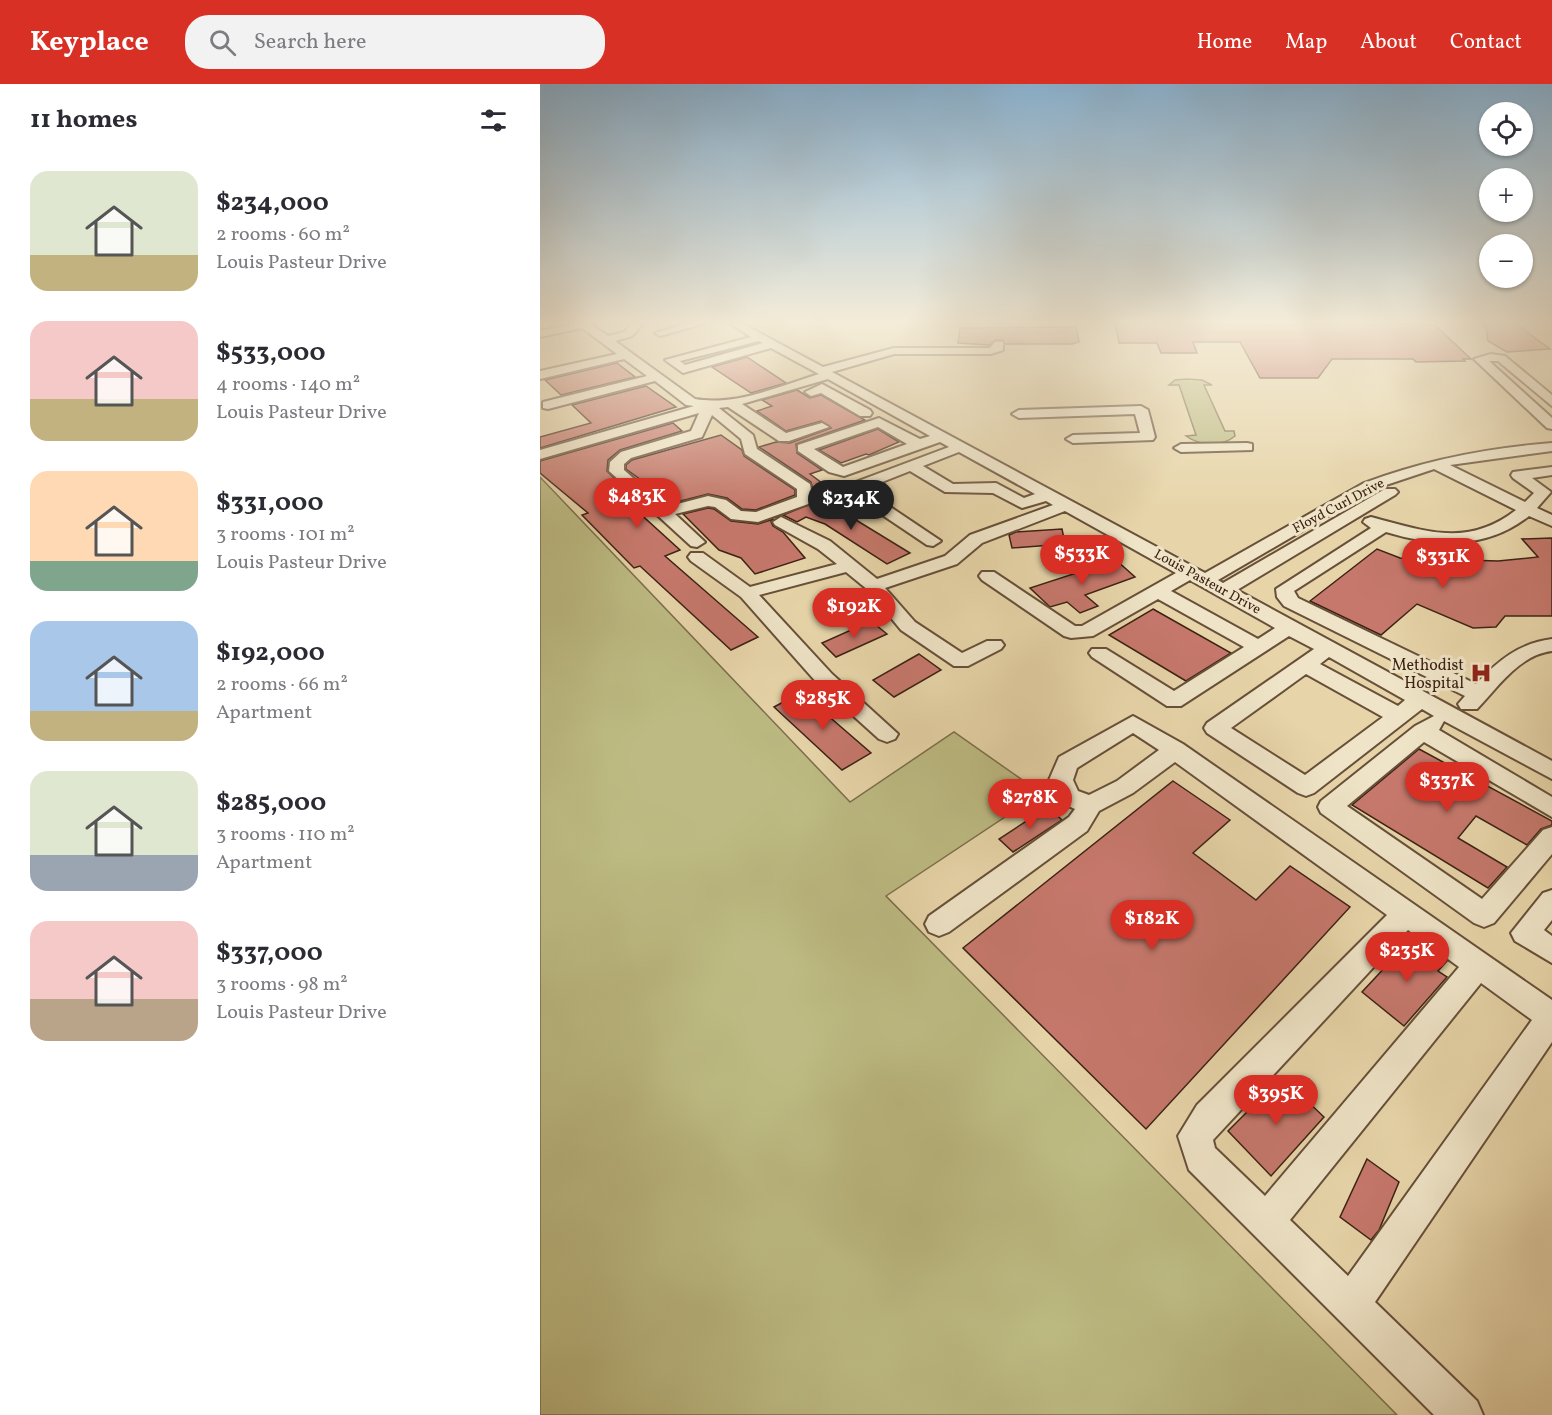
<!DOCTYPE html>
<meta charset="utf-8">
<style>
body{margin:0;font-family:Vollkorn,serif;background:#f2f2f3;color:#2b2b33;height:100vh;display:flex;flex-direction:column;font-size:22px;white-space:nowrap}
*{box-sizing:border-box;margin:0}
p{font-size:20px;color:#7c7c81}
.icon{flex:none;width:33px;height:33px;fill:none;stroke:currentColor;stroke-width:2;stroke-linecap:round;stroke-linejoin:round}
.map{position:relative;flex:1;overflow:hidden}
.side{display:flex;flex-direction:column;background:#fff;width:540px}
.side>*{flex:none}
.buttons{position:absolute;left:939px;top:18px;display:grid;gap:12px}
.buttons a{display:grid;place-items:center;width:54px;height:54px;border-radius:50%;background:#fff;box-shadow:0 2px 4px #0004;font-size:30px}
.price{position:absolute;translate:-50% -51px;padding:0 14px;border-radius:21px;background:#d93025;color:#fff;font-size:20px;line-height:39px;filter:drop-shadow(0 2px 3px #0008)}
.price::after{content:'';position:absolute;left:50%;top:36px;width:18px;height:14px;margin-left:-9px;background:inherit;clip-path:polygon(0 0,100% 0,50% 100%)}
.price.active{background:#222;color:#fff}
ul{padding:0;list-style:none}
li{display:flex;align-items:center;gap:18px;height:150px;padding:0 30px}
li span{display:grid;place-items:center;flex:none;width:168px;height:120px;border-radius:18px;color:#555}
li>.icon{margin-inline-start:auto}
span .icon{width:72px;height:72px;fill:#fffc;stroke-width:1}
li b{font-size:26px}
h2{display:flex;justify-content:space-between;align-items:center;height:72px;padding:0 30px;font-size:26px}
header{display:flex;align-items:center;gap:36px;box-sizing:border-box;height:84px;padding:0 30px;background:#d93025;color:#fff}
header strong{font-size:28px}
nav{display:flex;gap:33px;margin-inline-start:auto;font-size:21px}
.search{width:420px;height:54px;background:#f2f2f3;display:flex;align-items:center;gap:15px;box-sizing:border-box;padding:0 21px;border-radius:24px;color:#7c7c81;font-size:22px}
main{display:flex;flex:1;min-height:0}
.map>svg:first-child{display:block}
.green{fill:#bdbb83;stroke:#7c6e4c;stroke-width:1.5}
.building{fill:#c6786c;stroke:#3c2214;stroke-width:1.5}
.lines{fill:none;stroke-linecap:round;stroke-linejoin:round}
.minor-casing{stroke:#674f39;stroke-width:4}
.minor{fill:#efe4c7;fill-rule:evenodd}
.labels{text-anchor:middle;stroke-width:6;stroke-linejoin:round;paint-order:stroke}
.far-street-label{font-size:14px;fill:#3c2214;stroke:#efe4c7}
.poi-label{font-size:16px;fill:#3c2214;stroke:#efe4c7;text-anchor:end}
</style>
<header>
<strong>Keyplace</strong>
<div class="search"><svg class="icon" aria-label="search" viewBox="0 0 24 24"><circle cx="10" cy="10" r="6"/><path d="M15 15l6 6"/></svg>Search here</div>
<nav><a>Home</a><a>Map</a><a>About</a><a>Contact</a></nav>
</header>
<main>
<section class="side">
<h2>11 homes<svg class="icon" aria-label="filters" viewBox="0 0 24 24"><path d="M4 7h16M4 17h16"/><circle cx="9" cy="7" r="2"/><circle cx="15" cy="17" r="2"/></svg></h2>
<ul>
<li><span style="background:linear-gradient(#dfe7d0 70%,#c2b280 0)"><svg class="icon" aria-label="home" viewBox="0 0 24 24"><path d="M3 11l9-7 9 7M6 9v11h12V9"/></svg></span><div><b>$234,000</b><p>2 rooms · 60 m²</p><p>Louis Pasteur Drive</p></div></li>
<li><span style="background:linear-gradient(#f6c9c9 65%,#c2b280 0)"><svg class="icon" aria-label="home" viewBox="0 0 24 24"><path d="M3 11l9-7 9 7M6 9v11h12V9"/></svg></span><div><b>$533,000</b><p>4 rooms · 140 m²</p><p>Louis Pasteur Drive</p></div></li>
<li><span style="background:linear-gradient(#ffd9b3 75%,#7fa58c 0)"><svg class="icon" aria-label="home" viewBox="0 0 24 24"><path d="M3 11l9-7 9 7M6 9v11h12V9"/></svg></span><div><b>$331,000</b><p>3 rooms · 101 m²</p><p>Louis Pasteur Drive</p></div></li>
<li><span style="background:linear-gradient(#a9c7e8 75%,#c2b280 0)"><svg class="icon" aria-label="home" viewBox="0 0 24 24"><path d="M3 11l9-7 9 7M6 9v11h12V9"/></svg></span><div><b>$192,000</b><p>2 rooms · 66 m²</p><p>Apartment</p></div></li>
<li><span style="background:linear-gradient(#dfe7d0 70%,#9aa5b1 0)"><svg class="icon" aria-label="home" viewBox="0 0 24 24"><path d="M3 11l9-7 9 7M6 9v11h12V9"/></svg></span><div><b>$285,000</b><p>3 rooms · 110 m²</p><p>Apartment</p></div></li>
<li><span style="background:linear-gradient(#f6c9c9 65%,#b9a48a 0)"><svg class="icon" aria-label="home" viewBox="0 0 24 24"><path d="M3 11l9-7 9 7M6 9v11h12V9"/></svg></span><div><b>$337,000</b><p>3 rooms · 98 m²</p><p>Louis Pasteur Drive</p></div></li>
</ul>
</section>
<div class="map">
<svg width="1012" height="1331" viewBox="0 0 1012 1331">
<rect width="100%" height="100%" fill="#e7d5a9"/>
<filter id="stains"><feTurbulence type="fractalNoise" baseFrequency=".00333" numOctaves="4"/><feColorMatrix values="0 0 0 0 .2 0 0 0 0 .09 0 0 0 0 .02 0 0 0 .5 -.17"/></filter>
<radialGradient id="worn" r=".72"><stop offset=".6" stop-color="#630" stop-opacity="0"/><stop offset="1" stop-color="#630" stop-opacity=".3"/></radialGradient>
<g class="green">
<path d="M647 295 662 296 672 301H664L685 347H694L695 352C682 363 660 362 646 352L656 351 639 301H629L635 296Z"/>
<polygon points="0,393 310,718 414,648 501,709 346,812 857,1331 0,1331"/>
</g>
<g class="building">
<polygon points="575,240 880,240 895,241 931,275 923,275 925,277 876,278 873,275 792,275 778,294 720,294 700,258 653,258 657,269 621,269 617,259 579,259"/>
<polygon points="941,240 976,240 1010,265 967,268 948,257 946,244"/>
<polygon points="536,243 539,258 532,260 465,260 463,256 455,256 450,261 418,259 420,244"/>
<polygon points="207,273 246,299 211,309 172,283"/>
<polygon points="77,279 95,293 21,311 5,296"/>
<polygon points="106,302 136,323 0,364 0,353 51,339 32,321"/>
<polygon points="257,306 270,314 281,311 325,336 256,360 257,369 282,386 270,390 286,402 273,406 271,398 219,363 236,358 250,359 291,344 281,337 246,347 217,327 232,322 222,316"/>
<polygon points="133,339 142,347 80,366 68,376 67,387 83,403 74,406 140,466 125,472 218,553 191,566 100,482 94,484 42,431 48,429 0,389 0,377"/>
<polygon points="338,345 359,358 329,371 326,370 301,379 279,366"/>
<polygon points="181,351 202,366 204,372 255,406 255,411 216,426 202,425 187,414 168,410 133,419 86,385 86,381 92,376"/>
<polygon points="275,418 318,434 316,436 370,469 347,480 285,440 266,433 257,438 243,431"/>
<polygon points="168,424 174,425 191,437 218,440 234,435 231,438 233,442 243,448 265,474 215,490 201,474 179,466 143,430"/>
<polygon points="522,445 525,460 472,464 469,451 476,448"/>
<polygon points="1012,454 1012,532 965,532 956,543 933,544 877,520 841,551 770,517 837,465 860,474 958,477 998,473 982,455"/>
<polygon points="576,476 595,493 545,511 558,522 540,529 527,518 510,523 490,504"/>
<polygon points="613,525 691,569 646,597 569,551"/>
<polygon points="331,537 347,550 296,573 282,559"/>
<polygon points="379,570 401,586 354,613 333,596"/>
<polygon points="262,608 278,623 331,669 302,686 234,623"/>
<polygon points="879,665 1012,737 1012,741 1001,745 987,761 936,732 918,754 967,783 948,804 812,721"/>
<polygon points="633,697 690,736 653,769 716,816 750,782 810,823 606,1045 423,864"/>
<polygon points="508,723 522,736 473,768 459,755"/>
<polygon points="880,858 907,877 898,887 907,893 864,942 822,908 863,864 870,869"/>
<polygon points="742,993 784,1033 731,1092 688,1047"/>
<polygon points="827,1075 859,1098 839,1146 831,1156 800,1133"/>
</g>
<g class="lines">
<defs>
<g id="minor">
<path d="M32 240H50L68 252 84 248 92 240H103L92 252 75 257 155 315C196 322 240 302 279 290L231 264 143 289 125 276 211 253 191 240H203L283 283 354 264H450L455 258H463V266L451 270H354L292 288 665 489 824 399C885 376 947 364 1012 359V367L910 381 985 418 994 409 973 394 971 391 973 388 1012 383V391L992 394 1011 408 997 424 1012 431V442L989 432C946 466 896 463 846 448L754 507 758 514 936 600C958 577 979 559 1012 555V567C979 571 958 603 937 625H921L918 620 925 612 744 522 737 513 736 505 831 444 823 438 825 435 831 433C885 447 927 464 976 426L894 385 834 405 678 496 683 499 845 405H855L858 408 855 411 697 506 1012 677V695L904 637 899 646 1012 713V733L884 658 807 722 942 815 1003 746 1012 743V770L954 839 944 843 934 839 781 729 778 723 781 717 875 642 894 632 882 625 774 709 766 712 758 709 667 649 664 644 667 639 774 565 749 552 641 622H627L552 573 549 569 552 565H566L634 607 704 563 618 515 553 552 531 554 524 552 442 496 439 492 442 488H454L535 542H542L636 489 525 427 442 459 417 480 345 504 375 538 422 569 447 557H461L464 561 461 565 428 582H414L361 546 328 506 306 488 219 511 292 590 358 650 355 655 347 658 339 655 278 600 201 513 151 477 148 473 151 469H163L210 503 297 480 278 465 235 441 233 438 241 433 290 457 337 495 405 472 430 451 513 421 506 417 482 424 453 409 405 408 370 387 327 404 331 410 401 457 393 462 387 461 320 416 310 402 313 399 409 363 400 358 304 392 289 388 258 367V361L339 334 380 355 390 352 288 295 202 320 246 349 282 339 289 343 249 357H239L188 323 179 324 213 351 217 365 270 400 273 416 271 419 218 438 191 435 175 423 168 422 135 430 165 458 157 463 151 462 69 387 70 378 81 368 151 347 159 329 0 375V366L154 322 146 321 115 297 8 325 3 324V318L107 292 84 275 0 295V287L77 270 42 244 0 253V247ZM219 257 223 259 145 281 140 277ZM172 331 201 355 205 370 257 405V413L216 428 201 427 186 416 168 412 126 423 84 386V380L91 374 162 353ZM338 343 367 360 303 383 274 365ZM419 368 495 410 484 414 456 399 413 400 383 382ZM650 496 735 544 718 555 631 507ZM789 573 865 616 858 622 780 580ZM766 590 843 633 765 691 691 644Z"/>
<polygon points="146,240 163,240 120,252 115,249"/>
<polygon points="951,270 965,272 1012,311 1012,322 958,277 949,277 1012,334 1012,345 1007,344 934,275"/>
<polygon points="282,300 330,326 332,329 330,332 320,332 281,309 271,312 265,308"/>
<polygon points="601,322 608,326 615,353 613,356 533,359 526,355 533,351 600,349 595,330 479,334 472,330 479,326"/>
<polygon points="707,359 712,360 712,366 641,368 634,364 641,360"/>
<path d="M593 632 643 660 1012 916V958L835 1218 937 1317 943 1331H894L649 1086 638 1052 657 1021 847 831 635 678 593 709 559 727 547 747 409 848 399 852 389 848 385 840 389 832 529 733 535 725 521 719 509 696 519 673ZM593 649 619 666 577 697 549 711 538 707 533 696 537 684ZM868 846 919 883 725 1112 675 1064 673 1056ZM941 899 992 936 808 1192 750 1136Z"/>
<polygon points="1012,806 1012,836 1004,846 1012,852 1012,879 975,857 971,849 1003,809"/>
</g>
</defs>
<use href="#minor" class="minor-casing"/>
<use href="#minor" class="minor"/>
</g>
<linearGradient id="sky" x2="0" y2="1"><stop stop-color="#8ab4d4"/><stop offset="0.56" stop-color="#f4ecd8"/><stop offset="1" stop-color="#f4ecd8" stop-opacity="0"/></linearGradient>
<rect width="1012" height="426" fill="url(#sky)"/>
<defs>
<symbol id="hospital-bare" viewBox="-9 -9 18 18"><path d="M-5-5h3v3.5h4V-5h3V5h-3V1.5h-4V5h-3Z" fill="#8f2418" stroke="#efe4c7" stroke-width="2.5" paint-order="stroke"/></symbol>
</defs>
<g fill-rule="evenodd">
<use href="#hospital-bare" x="926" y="574" width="30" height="30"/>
</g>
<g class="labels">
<g class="far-street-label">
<text transform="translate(798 421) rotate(-28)" y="5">Floyd Curl Drive</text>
<text transform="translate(668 497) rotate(29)" y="5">Louis Pasteur Drive</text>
</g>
<g class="poi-label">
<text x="924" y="586">Methodist<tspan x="924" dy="18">Hospital</tspan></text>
</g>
</g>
<rect width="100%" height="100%" filter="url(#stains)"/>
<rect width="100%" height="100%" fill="url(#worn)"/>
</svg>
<div class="buttons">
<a><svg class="icon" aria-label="locate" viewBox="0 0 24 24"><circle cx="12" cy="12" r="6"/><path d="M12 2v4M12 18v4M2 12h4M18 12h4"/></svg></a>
<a>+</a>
<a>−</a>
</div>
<b class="price" style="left:97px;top:445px">$483K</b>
<b class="price active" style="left:311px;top:447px">$234K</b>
<b class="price" style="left:542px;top:502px">$533K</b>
<b class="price" style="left:903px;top:505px">$331K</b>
<b class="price" style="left:314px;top:555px">$192K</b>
<b class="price" style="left:283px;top:647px">$285K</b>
<b class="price" style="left:907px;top:729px">$337K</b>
<b class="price" style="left:490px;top:746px">$278K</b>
<b class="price" style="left:612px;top:867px">$182K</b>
<b class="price" style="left:867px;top:899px">$235K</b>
<b class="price" style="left:736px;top:1042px">$395K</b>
</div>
</main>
